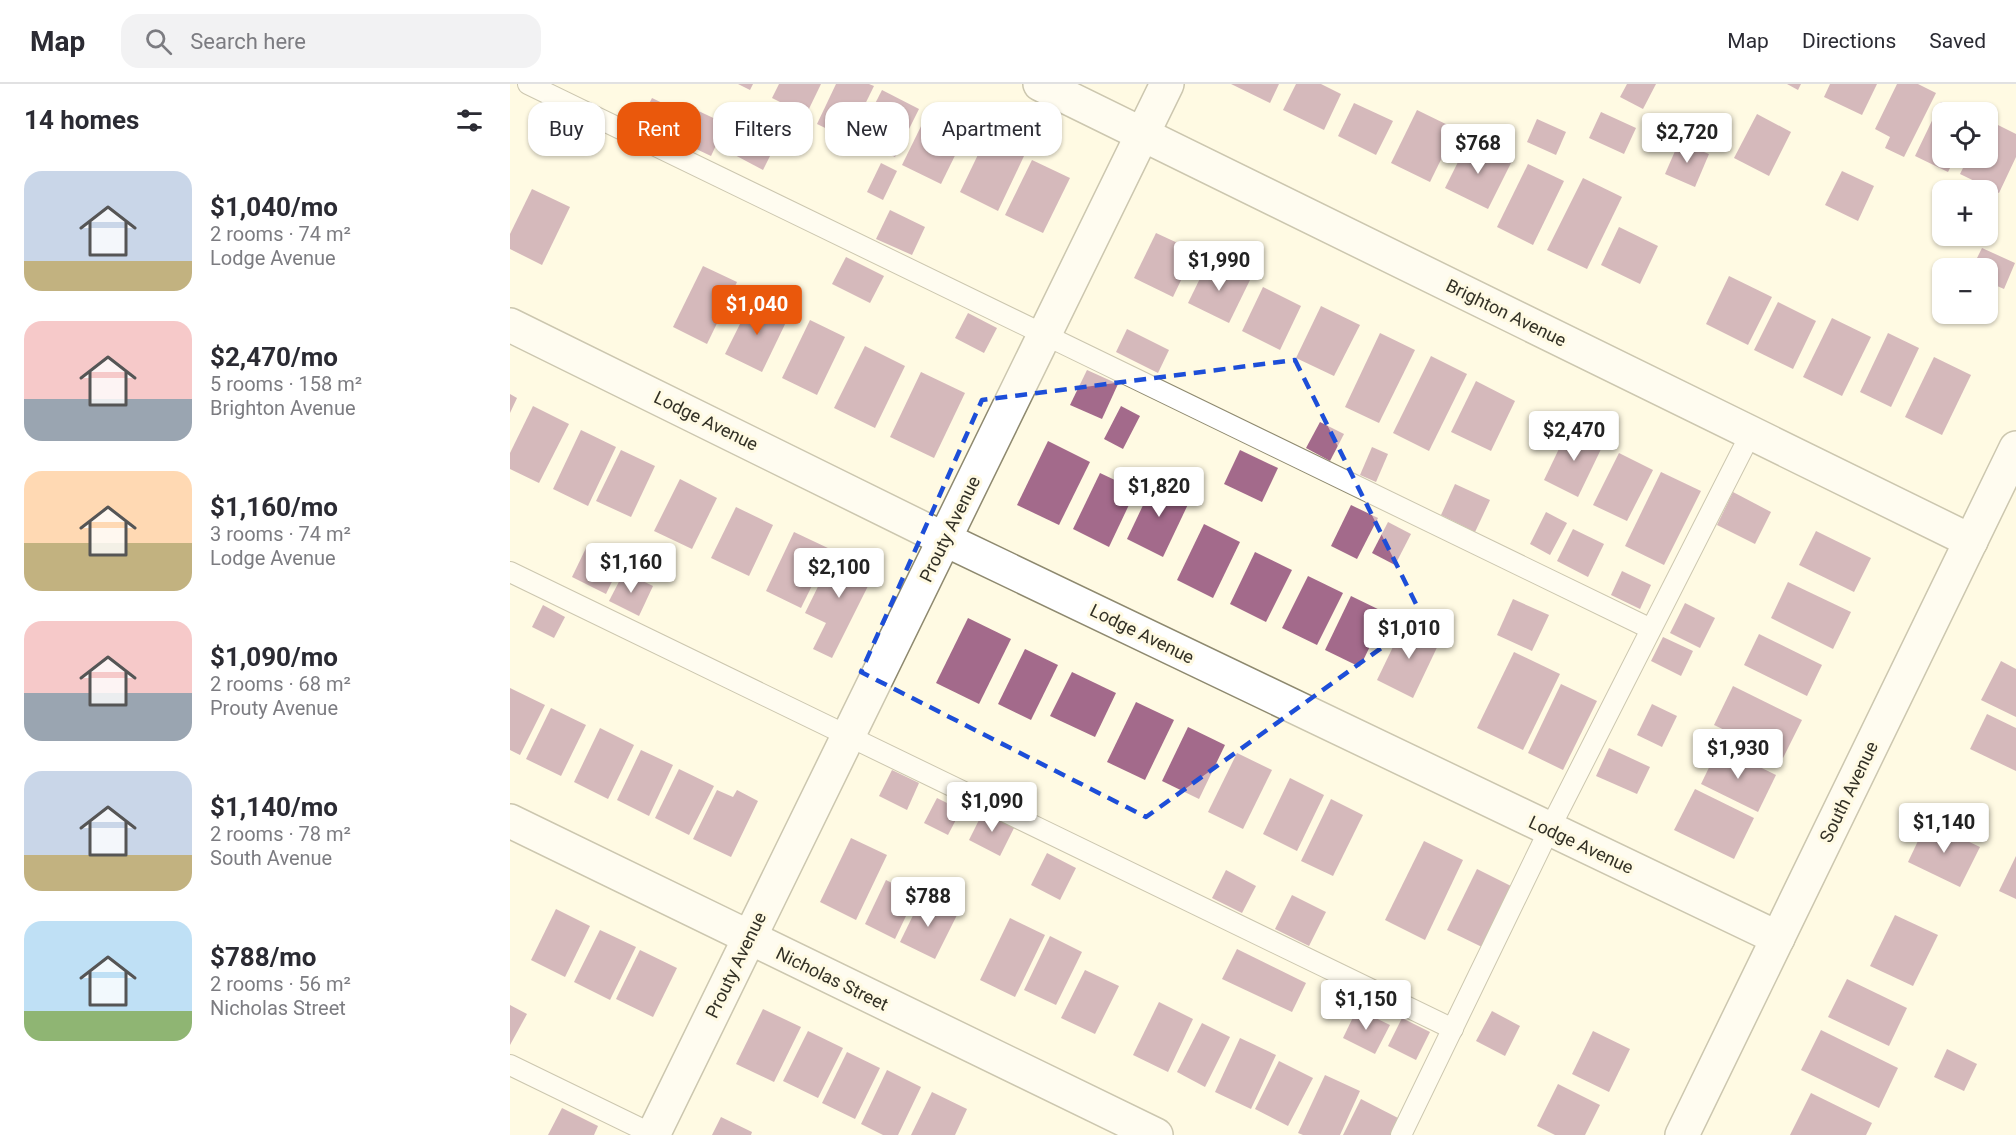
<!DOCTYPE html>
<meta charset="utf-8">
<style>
body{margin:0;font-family:Roboto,sans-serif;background:#f2f2f3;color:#2b2b33;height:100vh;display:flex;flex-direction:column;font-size:22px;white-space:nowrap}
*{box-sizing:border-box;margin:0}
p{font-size:20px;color:#7c7c81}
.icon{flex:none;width:33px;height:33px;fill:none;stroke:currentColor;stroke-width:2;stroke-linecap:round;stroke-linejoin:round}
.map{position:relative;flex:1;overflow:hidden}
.details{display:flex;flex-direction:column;background:#fff;width:510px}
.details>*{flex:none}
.banner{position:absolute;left:18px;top:18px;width:570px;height:54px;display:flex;gap:12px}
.tools{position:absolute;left:1422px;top:18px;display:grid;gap:12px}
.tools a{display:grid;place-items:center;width:66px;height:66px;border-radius:12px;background:#fff;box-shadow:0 2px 4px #0004;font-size:30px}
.price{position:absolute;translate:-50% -51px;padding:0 14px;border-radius:6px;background:#fff;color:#222;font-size:20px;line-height:39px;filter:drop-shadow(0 2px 3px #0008)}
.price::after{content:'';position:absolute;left:50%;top:36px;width:18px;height:14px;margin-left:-9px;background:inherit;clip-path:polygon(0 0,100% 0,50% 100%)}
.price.on{background:#ea580c;color:#fff}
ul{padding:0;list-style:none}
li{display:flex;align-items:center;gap:18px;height:150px;padding:0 24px}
li span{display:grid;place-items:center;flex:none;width:168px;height:120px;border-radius:18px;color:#555}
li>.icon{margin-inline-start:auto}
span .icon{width:72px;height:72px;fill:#fffc;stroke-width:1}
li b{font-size:26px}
h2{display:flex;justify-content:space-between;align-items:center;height:72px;padding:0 24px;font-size:26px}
.pill{padding:0 21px;border-radius:18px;background:#fff;box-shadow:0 2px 4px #0004;font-size:21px;line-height:54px}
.pill.on{background:#ea580c;color:#fff}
header{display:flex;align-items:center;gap:36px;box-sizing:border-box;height:84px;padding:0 30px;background:#fff;border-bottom:2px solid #e1e1e2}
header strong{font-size:28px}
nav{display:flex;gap:33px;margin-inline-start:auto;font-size:21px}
.search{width:420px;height:54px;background:#f2f2f3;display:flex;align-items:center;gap:15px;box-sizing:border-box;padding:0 21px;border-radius:18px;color:#7c7c81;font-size:22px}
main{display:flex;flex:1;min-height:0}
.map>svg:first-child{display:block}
.building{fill:#a36a8b}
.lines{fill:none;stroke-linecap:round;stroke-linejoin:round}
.service-casing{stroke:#8e896f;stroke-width:22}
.minor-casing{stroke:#8e896f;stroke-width:36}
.tertiary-casing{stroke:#8e896f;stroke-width:36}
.service{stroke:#fff;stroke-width:20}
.minor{stroke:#fff;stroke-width:33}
.tertiary{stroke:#fff;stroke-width:33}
.marked{fill:none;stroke:#1d4ed8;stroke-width:4.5;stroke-dasharray:12 8;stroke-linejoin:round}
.labels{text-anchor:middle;stroke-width:6;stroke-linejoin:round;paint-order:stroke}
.street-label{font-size:18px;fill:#333126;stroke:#fffae3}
</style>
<header>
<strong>Map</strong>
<div class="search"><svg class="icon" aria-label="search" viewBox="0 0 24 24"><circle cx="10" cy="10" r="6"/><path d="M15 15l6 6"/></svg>Search here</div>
<nav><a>Map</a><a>Directions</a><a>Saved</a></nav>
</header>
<main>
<section class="details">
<h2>14 homes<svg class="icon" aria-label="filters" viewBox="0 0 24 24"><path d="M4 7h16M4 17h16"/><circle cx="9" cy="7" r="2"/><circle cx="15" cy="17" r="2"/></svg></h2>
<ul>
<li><span style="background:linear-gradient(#c9d6e8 75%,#c2b280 0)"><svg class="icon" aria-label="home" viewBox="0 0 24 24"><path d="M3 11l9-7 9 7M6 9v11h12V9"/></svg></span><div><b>$1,040/mo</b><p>2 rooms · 74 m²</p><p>Lodge Avenue</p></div></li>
<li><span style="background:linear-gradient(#f6c9c9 65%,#9aa5b1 0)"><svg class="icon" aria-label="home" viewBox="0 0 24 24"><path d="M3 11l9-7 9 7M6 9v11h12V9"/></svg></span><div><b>$2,470/mo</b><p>5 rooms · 158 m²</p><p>Brighton Avenue</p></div></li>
<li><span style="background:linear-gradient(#ffd9b3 60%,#c2b280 0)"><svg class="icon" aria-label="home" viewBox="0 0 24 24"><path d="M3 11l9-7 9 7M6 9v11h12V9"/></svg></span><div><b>$1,160/mo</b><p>3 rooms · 74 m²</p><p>Lodge Avenue</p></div></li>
<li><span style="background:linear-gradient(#f6c9c9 60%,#9aa5b1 0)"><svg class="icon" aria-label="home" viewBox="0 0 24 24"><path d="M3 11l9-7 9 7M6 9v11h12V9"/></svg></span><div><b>$1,090/mo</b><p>2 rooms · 68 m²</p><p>Prouty Avenue</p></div></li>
<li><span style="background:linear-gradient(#c9d6e8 70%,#c2b280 0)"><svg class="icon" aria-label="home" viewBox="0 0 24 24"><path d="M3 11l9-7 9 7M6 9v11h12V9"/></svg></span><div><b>$1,140/mo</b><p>2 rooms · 78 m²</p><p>South Avenue</p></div></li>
<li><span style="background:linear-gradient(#bfe0f5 75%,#8fb573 0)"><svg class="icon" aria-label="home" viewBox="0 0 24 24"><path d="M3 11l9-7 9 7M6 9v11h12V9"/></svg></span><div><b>$788/mo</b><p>2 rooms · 56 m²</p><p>Nicholas Street</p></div></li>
</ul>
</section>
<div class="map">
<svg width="1506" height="1051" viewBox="0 0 1506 1051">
<rect width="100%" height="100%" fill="#fffae3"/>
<g class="building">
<polygon points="228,0 243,0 240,6"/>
<polygon points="269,0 311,0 296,31 262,14"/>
<polygon points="326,0 359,0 364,2 338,55 307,40"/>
<polygon points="721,0 769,0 760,19"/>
<polygon points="786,0 811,0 831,10 814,46 773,26"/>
<polygon points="1117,0 1146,0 1133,25 1110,13"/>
<polygon points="1277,0 1291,0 1288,6"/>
<polygon points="1320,0 1367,0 1352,31 1314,13"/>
<polygon points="1387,0 1408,0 1426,9 1394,73 1375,64 1380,53 1365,45"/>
<polygon points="372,6 409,25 385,73 347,55"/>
<polygon points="142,14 167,26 158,47 132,33"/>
<polygon points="1431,18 1452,28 1432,28 1432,74 1445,74 1438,88 1405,72"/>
<polygon points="844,19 883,37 866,71 828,52"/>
<polygon points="178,22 216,40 201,72 163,54"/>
<polygon points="419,26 458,45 431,100 392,81"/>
<polygon points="907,26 946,45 920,98 881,79"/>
<polygon points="1091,28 1126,44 1114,70 1079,54"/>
<polygon points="1247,30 1281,48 1259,92 1224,74"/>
<polygon points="1027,35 1056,48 1046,71 1017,58"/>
<polygon points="1478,36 1506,50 1506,73 1489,109 1450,90 1458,74 1478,74"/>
<polygon points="233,47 264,64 253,86 221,69"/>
<polygon points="476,54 514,72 488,127 450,108"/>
<polygon points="958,58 1001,79 978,125 935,104"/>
<polygon points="1169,58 1199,70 1185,103 1155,90"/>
<polygon points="522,76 560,94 533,149 495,131"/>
<polygon points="371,79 387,87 373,116 357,108"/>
<polygon points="1018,80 1054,97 1023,161 987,143"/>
<polygon points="1332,87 1364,102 1348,137 1315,121"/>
<polygon points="1073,94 1112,113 1077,185 1037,166"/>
<polygon points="22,105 60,123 32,181 0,165 0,150"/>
<polygon points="380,126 415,143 402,171 366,155"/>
<polygon points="1109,143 1148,162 1130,200 1091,181"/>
<polygon points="646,149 685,167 663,213 624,194"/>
<polygon points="1472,164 1505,179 1494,205 1478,198 1478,184 1462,184"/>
<polygon points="336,173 374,192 360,219 322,200"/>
<polygon points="699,176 740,196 719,239 678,219"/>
<polygon points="193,182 227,198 197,260 163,243"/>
<polygon points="1219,192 1262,213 1238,261 1196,240"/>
<polygon points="753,203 791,222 770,266 732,247"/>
<polygon points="242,216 278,234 252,288 215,270"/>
<polygon points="1268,218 1306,237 1283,285 1244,266"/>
<polygon points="811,222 850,241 824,292 786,274"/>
<polygon points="458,229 487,244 474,269 445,254"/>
<polygon points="1322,234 1361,253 1332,312 1293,293"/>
<polygon points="300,236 335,253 307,311 272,294"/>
<polygon points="617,245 659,266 648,289 606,268"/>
<polygon points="870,249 905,266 869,339 835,323"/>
<polygon points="1378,249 1409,264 1381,323 1350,308"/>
<polygon points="355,262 395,282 365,344 324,324"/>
<polygon points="921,272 957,290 919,367 883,349"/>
<polygon points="1424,273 1461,291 1432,351 1395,333"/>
<polygon points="577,286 608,300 592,335 560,321"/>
<polygon points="411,288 455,309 424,374 380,353"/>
<polygon points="966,297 1005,317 981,367 941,348"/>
<polygon points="0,310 7,314 0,329"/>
<polygon points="23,322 59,340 29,399 0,385 0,369"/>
<polygon points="611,322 630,332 613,365 594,355"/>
<polygon points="810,338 834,350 820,377 796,364"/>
<polygon points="1059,344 1093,361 1068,413 1034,396"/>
<polygon points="71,346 106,363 78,422 43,405"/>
<polygon points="538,357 580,378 549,441 507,421"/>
<polygon points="862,363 878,370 866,398 850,391"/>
<polygon points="111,366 145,382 121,433 86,417"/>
<polygon points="730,366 768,384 752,418 714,400"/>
<polygon points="1109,369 1143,386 1117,437 1083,421"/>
<polygon points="1151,388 1191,407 1154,481 1115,462"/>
<polygon points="590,389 626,406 599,463 563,445"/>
<polygon points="170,395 207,414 182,465 144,447"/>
<polygon points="645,396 681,414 653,473 617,455"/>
<polygon points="945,400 980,416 965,448 931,431"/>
<polygon points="1223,408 1261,428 1245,460 1207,441"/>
<polygon points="841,421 868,434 847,475 821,462"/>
<polygon points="226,423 263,441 239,492 201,474"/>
<polygon points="1036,428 1057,439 1040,471 1020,460"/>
<polygon points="878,438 901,450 885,481 862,469"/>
<polygon points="694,440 730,458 703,514 667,496"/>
<polygon points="1063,445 1094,460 1078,493 1047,477"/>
<polygon points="1306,447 1361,474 1344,508 1289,481"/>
<polygon points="284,448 320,465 291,524 256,507"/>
<polygon points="76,464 110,481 96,510 62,493"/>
<polygon points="326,466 366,486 322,574 303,565 316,539 295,529"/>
<polygon points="745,468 782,486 756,538 720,520"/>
<polygon points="1112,487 1141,501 1130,525 1101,511"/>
<polygon points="114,488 143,502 129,532 99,517"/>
<polygon points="798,492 833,509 807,561 772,544"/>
<polygon points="1278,498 1341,528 1323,565 1261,534"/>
<polygon points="841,512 876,529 850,583 815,566"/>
<polygon points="1003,515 1039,531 1022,567 987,551"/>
<polygon points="1175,519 1205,534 1190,564 1160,549"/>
<polygon points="33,521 55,533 44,554 22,543"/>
<polygon points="458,534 501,555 469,620 426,599"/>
<polygon points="895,538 931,555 903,614 867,596"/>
<polygon points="1249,550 1312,581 1297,612 1234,581"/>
<polygon points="1153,553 1183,567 1171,592 1141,577"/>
<polygon points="515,565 548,581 521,636 488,620"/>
<polygon points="1004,568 1050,590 1013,666 967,644"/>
<polygon points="1491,577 1506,585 1506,633 1471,616"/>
<polygon points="562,588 606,609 585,653 540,632"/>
<polygon points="1051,600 1087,617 1053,686 1018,669"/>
<polygon points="1223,602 1292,636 1273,674 1204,641"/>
<polygon points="0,604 35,621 10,671 0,666"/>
<polygon points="626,618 664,636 635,696 597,678"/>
<polygon points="1142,620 1167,632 1152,663 1127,651"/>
<polygon points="41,624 76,641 51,692 16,675"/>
<polygon points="1477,630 1506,644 1506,687 1460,665"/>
<polygon points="678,643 715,661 689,715 652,697"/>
<polygon points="90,644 124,661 98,715 64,698"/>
<polygon points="1209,663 1266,691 1248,728 1191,700"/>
<polygon points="1099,664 1140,683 1127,710 1086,692"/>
<polygon points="131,666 163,681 139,732 107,716"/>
<polygon points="727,669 762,686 733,745 698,728"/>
<polygon points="169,685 204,702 179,751 145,734"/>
<polygon points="382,686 409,699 397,726 369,712"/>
<polygon points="780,694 814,711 787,767 753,750"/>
<polygon points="1185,705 1244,734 1224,775 1164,746"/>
<polygon points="207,706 223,713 227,706 248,717 221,773 183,755"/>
<polygon points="427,714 451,726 438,751 414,739"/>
<polygon points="821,715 853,731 823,792 791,777"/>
<polygon points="474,726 505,742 490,772 459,756"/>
<polygon points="1417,738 1470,763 1450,803 1398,778"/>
<polygon points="341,754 377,771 346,836 310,818"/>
<polygon points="914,757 953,776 915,856 875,836"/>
<polygon points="537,769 566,784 550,816 521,801"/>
<polygon points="1506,772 1506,815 1489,807"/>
<polygon points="967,785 1001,802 972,863 937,846"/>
<polygon points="716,786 746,802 732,829 702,814"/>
<polygon points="376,796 406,811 385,855 355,840"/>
<polygon points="782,811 816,828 799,862 765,845"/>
<polygon points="412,813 447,831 425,875 390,858"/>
<polygon points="46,825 80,842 55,893 21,876"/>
<polygon points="1385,831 1428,851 1403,902 1360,882"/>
<polygon points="500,834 535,851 505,913 470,896"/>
<polygon points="90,846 126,863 100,916 64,898"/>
<polygon points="540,852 572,868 546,921 514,906"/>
<polygon points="727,865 796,899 782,928 712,895"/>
<polygon points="130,866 167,884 143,933 106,915"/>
<polygon points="575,886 609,902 585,950 551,934"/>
<polygon points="1337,895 1397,924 1379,962 1318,933"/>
<polygon points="649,918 683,935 658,988 623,971"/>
<polygon points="0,921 17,930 0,961"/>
<polygon points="253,925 291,943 264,998 226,980"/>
<polygon points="847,925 880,941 865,970 833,954"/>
<polygon points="982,927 1010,942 995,972 966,957"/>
<polygon points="892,934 920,948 906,976 878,962"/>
<polygon points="692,939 720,953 695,1003 667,988"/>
<polygon points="1311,946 1388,984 1369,1024 1291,986"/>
<polygon points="298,947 333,964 308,1014 273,997"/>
<polygon points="1083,947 1120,965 1099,1008 1062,990"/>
<polygon points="730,954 766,971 741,1025 705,1008"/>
<polygon points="1437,965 1467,980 1454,1007 1424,993"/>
<polygon points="337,968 370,984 345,1035 312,1019"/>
<polygon points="769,977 803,994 778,1042 745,1025"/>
<polygon points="377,986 411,1003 388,1051 373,1051 351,1040"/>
<polygon points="815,991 850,1007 830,1051 793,1051 788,1049"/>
<polygon points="1048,1000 1090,1021 1075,1051 1045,1051 1027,1042"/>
<polygon points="422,1008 457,1025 445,1051 401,1051"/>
<polygon points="1301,1009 1362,1039 1356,1051 1280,1051"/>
<polygon points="851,1015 890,1035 882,1051 833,1051"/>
<polygon points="52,1024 88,1042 84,1051 38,1051"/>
<polygon points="211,1033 242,1048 241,1051 202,1051"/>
</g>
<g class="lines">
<defs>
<g id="service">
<polyline points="18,0 1141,545"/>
<polyline points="0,488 943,945"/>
<polyline points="0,981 144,1051"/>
<polyline points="891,1051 1039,746 1241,349"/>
</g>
<g id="minor">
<polyline points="530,0 1461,457"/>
<polyline points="0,241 434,455 1268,854"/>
<polyline points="0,737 646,1051"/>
<polyline points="143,1051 657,0"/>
</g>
<polyline id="tertiary" points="1172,1051 1506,364"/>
</defs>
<use href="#service" class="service-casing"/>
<use href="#minor" class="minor-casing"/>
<use href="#tertiary" class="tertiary-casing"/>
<use href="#service" class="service"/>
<use href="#minor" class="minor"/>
<use href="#tertiary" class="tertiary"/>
</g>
<path d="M0 0H1506V1051H0ZM785 276 913 534 636 733 351 588 472 316Z" fill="#fffae3" fill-opacity=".55" fill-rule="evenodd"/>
<path class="marked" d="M785 276 913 534 636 733 351 588 472 316Z"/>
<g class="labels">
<g class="street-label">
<text transform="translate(996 229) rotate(26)" y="6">Brighton Avenue</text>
<text transform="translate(196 337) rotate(26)" y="6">Lodge Avenue</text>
<text transform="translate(440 445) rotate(-64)" y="6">Prouty Avenue</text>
<text transform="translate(632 550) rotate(26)" y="6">Lodge Avenue</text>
<text transform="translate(1339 708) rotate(-64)" y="6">South Avenue</text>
<text transform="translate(1071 761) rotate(25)" y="6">Lodge Avenue</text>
<text transform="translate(226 881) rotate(-64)" y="6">Prouty Avenue</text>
<text transform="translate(322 895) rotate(26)" y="6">Nicholas Street</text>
</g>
</g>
</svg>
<div class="tools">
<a><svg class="icon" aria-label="locate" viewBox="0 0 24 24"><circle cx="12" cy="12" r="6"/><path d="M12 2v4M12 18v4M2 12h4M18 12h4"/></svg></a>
<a>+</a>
<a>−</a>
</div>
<b class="price" style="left:1177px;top:80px">$2,720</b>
<b class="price" style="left:968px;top:91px">$768</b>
<b class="price" style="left:709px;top:208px">$1,990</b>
<b class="price on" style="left:247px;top:252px">$1,040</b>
<b class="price" style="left:1064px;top:378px">$2,470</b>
<b class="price" style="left:649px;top:434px">$1,820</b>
<b class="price" style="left:121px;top:510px">$1,160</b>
<b class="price" style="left:329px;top:515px">$2,100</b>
<b class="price" style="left:899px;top:576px">$1,010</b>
<b class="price" style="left:1228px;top:696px">$1,930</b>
<b class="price" style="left:482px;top:749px">$1,090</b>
<b class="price" style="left:1434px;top:770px">$1,140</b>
<b class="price" style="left:418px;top:844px">$788</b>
<b class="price" style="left:856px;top:947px">$1,150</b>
<div class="banner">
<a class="pill">Buy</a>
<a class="pill on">Rent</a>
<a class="pill">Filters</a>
<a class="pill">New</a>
<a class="pill">Apartment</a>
</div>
</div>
</main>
